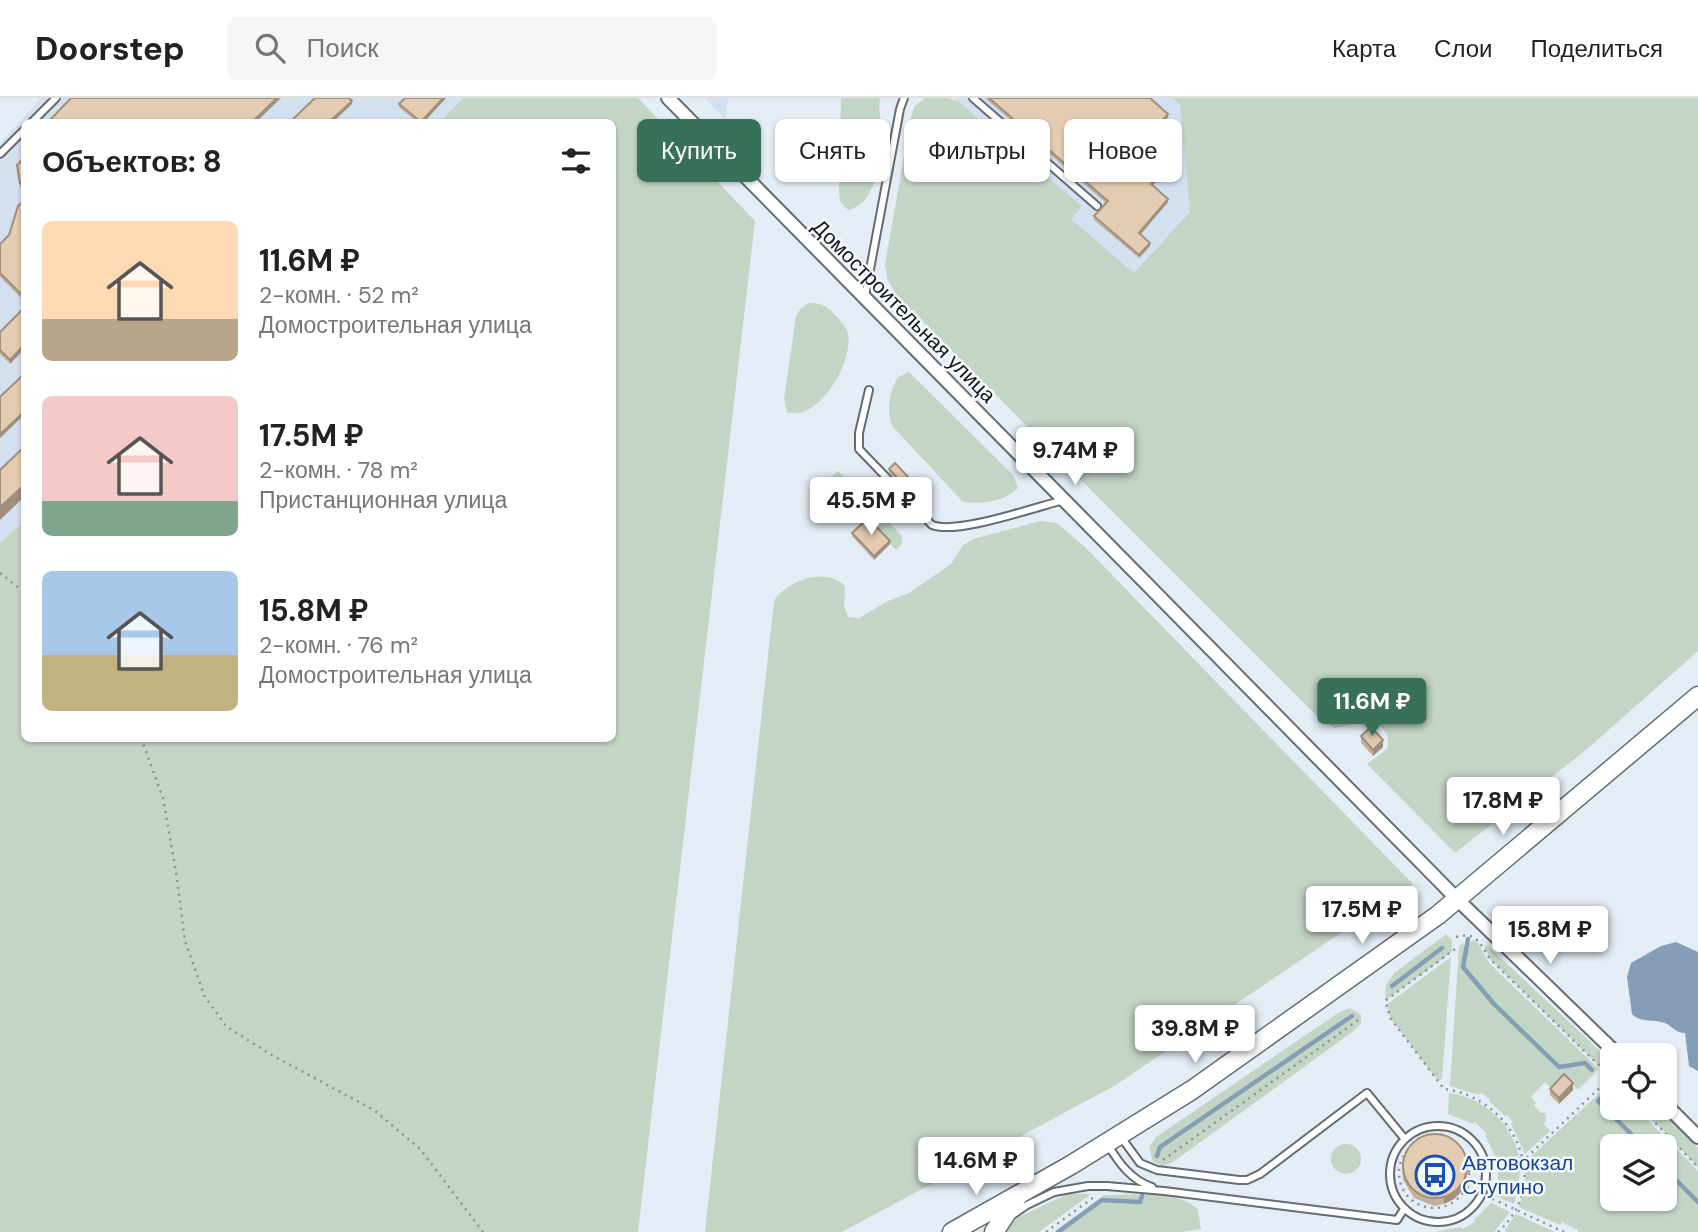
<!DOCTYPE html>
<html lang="ru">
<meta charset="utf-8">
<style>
body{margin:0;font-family:"DM Sans",sans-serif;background:#f6f6f6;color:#222;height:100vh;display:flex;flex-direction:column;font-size:26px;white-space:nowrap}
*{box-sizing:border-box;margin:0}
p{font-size:23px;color:#767676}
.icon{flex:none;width:38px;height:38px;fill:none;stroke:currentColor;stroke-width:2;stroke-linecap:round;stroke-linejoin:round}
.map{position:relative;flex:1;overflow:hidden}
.side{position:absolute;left:21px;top:21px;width:595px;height:623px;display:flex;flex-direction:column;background:#fff;border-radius:10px;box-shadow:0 2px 5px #0004}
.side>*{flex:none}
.top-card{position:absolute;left:637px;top:21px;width:665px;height:63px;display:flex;gap:14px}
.controls{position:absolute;left:1600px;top:945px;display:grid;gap:14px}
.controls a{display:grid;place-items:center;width:77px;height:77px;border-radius:10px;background:#fff;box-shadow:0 2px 5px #0004;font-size:35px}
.price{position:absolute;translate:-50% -60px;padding:0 16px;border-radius:7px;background:#fff;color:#222;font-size:23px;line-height:46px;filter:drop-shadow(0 2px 4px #0008)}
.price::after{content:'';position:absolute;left:50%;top:42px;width:21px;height:16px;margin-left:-10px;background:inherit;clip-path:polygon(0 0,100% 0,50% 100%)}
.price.active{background:#387058;color:#fff}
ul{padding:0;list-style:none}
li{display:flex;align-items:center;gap:21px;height:175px;padding:0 21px}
li span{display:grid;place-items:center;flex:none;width:196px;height:140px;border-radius:10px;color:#555}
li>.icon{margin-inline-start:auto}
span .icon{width:84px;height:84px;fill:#fffc;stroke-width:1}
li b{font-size:30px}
h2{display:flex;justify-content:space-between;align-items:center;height:84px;padding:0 21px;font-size:30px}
.chip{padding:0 24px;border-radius:10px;background:#fff;box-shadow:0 2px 5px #0004;font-size:24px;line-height:63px}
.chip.active{background:#387058;color:#fff}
header{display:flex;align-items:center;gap:42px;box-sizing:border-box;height:98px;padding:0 35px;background:#fff;border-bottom:2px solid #e0e0e0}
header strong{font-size:33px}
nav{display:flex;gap:38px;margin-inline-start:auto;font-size:24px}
.search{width:490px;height:63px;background:#f6f6f6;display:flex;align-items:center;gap:18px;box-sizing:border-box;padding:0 24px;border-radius:10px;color:#767676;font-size:26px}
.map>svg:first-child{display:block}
.built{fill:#d2e0ef}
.green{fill:#c3d6c6;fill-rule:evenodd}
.water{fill:#849fb5}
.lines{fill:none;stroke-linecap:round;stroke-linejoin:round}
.stream{stroke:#849fb5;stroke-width:4.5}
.lane-casing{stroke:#636b73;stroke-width:10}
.street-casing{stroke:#636b73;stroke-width:16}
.secondary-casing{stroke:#636b73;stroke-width:21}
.path{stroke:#8a9197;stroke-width:2.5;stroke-dasharray:2 5;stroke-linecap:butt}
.lane{stroke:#fff;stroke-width:6}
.street{stroke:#fff;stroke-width:12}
.secondary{stroke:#fff;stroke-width:18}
.wall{fill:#c4af99}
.shaded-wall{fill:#a08f7d}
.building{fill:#e4ccb2;stroke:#a08f7d;stroke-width:2}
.labels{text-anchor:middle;stroke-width:5;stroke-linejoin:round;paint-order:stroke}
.street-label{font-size:21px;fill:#14171a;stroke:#f4faff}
.transit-label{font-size:21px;fill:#164399;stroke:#f4faff;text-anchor:start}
</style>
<header>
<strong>Doorstep</strong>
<div class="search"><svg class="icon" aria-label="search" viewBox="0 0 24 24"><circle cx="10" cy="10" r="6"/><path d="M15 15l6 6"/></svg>Поиск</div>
<nav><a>Карта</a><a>Слои</a><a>Поделиться</a></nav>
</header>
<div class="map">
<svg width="1698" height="1134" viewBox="0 0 1698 1134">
<rect width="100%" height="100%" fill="#e4edf6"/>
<g class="built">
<polygon points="41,0 463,0 440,24 24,24 24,423 0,445 0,46"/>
<polygon points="704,0 728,0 725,21"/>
<polygon points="954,0 1172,0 1180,7 1190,114 1134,176 1071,121 1082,108"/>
</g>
<g class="green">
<polygon points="463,0 638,0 755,123 638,1134 0,1134 0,445 24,423 24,640 612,640 612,24 440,24"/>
<path d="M841 0H880C878 13 882 25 882 38 881 62 876 107 848 112L840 103 839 93Z"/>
<path d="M925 0H947L958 3 1082 108 1071 121 1134 175 1190 114 1180 7 1172 0H1698V553L1586 652 1455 755 1367 666 1387 651C1389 642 1388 636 1382 630 1368 615 1351 628 1335 630L1321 622 896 197 887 180 885 166 911 19 915 8Z"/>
<path d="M809 205C823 205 828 209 837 219 840 223 845 228 847 232 857 257 821 325 787 314L784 301 796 218 801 210Z"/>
<path d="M909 274 1013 377 1018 390C1005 404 981 406 963 404L893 329C885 314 890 292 898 279Z"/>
<polygon points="838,373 882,418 872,427 828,382"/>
<polygon points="886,421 902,438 902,446 896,452 876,431"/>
<path d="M1040 423 1057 425 1085 449 1413 786 1116 987 842 1134H705L774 503C786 483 826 468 845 488L844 507 848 519 859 520 888 503 909 495 951 466 963 447 973 441Z"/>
<polygon points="1446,836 1452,842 1452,854 1385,903 1386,887 1394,875"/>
<polygon points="1473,842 1478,845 1489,865 1599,971 1578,992 1566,981 1554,993 1545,984 1531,999 1536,1005 1534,1007 1541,1015 1545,1015 1546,1021 1544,1026 1550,1033 1525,1056 1511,1026 1513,1024 1507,1017 1505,1018 1489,1003 1490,1001 1481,995 1479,997 1450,988 1459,848 1462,845 1465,849"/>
<polygon points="1487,847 1601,954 1604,963 1601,970 1490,861 1484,849"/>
<polygon points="1451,859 1442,980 1438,983 1391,921 1386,907"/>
<polygon points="1350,910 1361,917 1361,925 1355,932 1173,1064 1163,1068 1153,1064 1149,1049 1156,1039 1338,915"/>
<path d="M1604 991H1612V1010H1636L1698 1073V1134H1578V1132L1562 1124 1560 1127 1519 1109 1525 1090 1526 1063ZM1612 1048H1664V1101H1612Z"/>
<path d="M1449 995C1483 999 1511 1025 1519 1058L1497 1062 1485 1037 1487 1036 1475 1024 1473 1026 1448 1016Z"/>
<polygon points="1641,1010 1658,1010 1698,1050 1698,1069"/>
<circle cx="1346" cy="1061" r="15"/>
<polygon points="1520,1064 1519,1089 1514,1106 1495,1098 1498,1083 1498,1067"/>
<polygon points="1067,1096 1091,1096 1039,1134 1001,1134 1019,1119"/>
<path d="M1104 1097C1129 1097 1182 1092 1198 1112L1201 1131 1182 1134H1054Z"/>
<polygon points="1491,1105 1510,1114 1494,1134 1434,1134 1460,1129 1462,1131 1475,1124 1474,1122"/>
<polygon points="1516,1116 1555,1134 1506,1134 1505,1132"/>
</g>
<path class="water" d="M1676 844 1698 854V973L1689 968 1685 935C1676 935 1673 929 1665 925 1654 921 1640 925 1632 916L1627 879 1631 865 1661 848Z"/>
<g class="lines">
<g class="stream">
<polyline points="1468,841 1463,869 1494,906 1559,969 1585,965 1592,972"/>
<polyline points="1392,888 1442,850"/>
<polyline points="1612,990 1598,1003 1643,1048"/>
<polyline points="1157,1058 1160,1049 1352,918"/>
<polyline points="1664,1070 1698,1104"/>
<polyline points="1058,1134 1102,1102 1140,1104 1142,1098"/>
</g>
<defs>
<g id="lane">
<polyline points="973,0 1097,108"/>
<polyline points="32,24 56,0"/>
<polyline points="0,56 24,32"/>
<polyline points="865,198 900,11 904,0"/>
<path d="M869 292 859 335V351L932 427C957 437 1035 409 1064 402"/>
<circle cx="1438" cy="1076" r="48"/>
<polyline points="1121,1039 1140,1065 1157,1072 1239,1082 1247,1082 1260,1076 1367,995 1404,1040"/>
<path d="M1108 1047C1119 1065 1131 1082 1152 1089"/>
<polyline points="1014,1116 1027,1107 1054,1094 1088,1088 1107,1088 1164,1093 1397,1122 1404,1111"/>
</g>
<g id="street">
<polyline points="668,0 1458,802 1618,957"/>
<polyline points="1664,1005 1698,1039"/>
</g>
<g id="secondary">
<polyline points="952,1134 1071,1067 1192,992 1438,817 1698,598"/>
<polyline points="994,1134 1016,1101"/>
</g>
</defs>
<use href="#lane" class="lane-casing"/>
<use href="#street" class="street-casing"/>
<use href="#secondary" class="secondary-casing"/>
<g class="path">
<polyline points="874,429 900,406"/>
<polyline points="0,475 24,494"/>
<polyline points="141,640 163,700 176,774 185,843 205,899 226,928 268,955 374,1012 420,1051 483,1134"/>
<path d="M1456 839C1477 833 1480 846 1490 861L1611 979 1527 1059 1469 1068"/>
<path d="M1455 851 1385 903 1391 921 1444 991C1514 1000 1554 1084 1498 1134"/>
<polyline points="1641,1010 1698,1069"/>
<circle cx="1434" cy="1075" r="35"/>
<polyline points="1163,1062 1361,920"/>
<polyline points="1467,1089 1564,1134"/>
<polyline points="1046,1134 1094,1099"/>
</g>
<use href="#lane" class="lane"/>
<use href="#street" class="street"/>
<use href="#secondary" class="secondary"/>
</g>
<g class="wall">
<polygon points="446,0 424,24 417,24 399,9 399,6"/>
<polygon points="985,0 1150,0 1168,19 1146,43 1171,65 1152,88 1168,104 1140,137 1150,148 1139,160 1094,122 1094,118 1106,105"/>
<polygon points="24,60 24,93 20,89 17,71 17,67"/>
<polygon points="24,102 24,203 0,179 0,146 9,137"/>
<polygon points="24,210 24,251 10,266 0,256 0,234"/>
<polygon points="889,371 911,385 905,391 889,374"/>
<polygon points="852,435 890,446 874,462 852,438"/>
<polygon points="1361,638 1383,649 1373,658 1361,645"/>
<polygon points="1550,991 1573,992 1559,1006 1550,997"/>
<polygon points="1402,1065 1467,1073 1466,1084 1462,1093 1454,1101 1444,1106 1434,1108 1414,1100 1403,1082"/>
</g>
<g class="shaded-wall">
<polygon points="277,0 281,0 256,24 252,24"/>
<polygon points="443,0 446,0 424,24 421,24"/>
<polygon points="352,3 352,6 333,24 329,24"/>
<polygon points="1168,16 1168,19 1145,45 1145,41"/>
<polygon points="1171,62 1171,65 1151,90 1151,86"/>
<polygon points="1168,101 1168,104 1139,138 1139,135"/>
<polygon points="1150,145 1150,148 1139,160 1139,157"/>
<polygon points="24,247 24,251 10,266 10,262"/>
<polygon points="24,314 24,317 0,340 0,336"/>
<polygon points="24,387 24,399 0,422 0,409"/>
<polygon points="890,443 890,446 874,462 874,458"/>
<polygon points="1383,642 1383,649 1373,658 1373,652"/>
<polygon points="1573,985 1573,992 1559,1006 1559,1000"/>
<polygon points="1467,1067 1466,1084 1462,1093 1454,1101 1444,1106 1444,1100"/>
</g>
<g class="building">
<polygon points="71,0 277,0 252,24 48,24"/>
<polygon points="315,0 349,0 352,3 329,24 290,24"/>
<polygon points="405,0 443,0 421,24 399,6"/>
<polygon points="989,0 1150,0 1168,16 1145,41 1171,62 1151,86 1168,101 1139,135 1150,145 1139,157 1094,118 1108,103"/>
<polygon points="24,60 24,89 20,85 17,67"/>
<polygon points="24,102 24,199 0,175 0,146 9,137 18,108"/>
<polygon points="24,210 24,247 10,262 0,252 0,234"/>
<polygon points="24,276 24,314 0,336 0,299"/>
<polygon points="24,349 24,387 0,409 0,372"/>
<polygon points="895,365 911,382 905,388 889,371"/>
<polygon points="868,420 890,443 874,458 852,435"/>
<polygon points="1371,629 1383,642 1373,652 1361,638"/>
<polygon points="1564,976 1573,985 1559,1000 1550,991"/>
<circle cx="1435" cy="1068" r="32"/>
</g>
<defs>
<symbol id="bus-ring" viewBox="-11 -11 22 22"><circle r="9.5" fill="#f4faff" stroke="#1a4fb4" stroke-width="1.5"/><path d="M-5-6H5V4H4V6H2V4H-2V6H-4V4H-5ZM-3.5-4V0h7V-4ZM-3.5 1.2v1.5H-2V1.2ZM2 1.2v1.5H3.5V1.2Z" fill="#1a4fb4"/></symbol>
</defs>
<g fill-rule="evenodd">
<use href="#bus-ring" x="1413" y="1055" width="44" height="44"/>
</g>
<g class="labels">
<g class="street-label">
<text transform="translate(904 213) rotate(45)" y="7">Домостроительная улица</text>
</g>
<g class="transit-label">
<text x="1462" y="1072">Автовокзал<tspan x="1462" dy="24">Ступино</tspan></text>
</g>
</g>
</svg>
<div class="controls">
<a><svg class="icon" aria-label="locate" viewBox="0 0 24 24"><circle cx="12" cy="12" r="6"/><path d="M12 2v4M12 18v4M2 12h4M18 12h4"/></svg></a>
<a><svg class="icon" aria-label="layers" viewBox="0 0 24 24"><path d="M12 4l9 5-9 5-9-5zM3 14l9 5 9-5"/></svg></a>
</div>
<b class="price" style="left:1075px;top:389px">9.74M ₽</b>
<b class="price" style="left:871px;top:439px">45.5M ₽</b>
<b class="price active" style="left:1372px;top:640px">11.6M ₽</b>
<b class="price" style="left:1503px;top:739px">17.8M ₽</b>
<b class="price" style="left:1362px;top:848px">17.5M ₽</b>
<b class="price" style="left:1550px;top:868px">15.8M ₽</b>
<b class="price" style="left:1195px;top:967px">39.8M ₽</b>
<b class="price" style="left:976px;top:1099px">14.6M ₽</b>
<div class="top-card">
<a class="chip active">Купить</a>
<a class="chip">Снять</a>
<a class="chip">Фильтры</a>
<a class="chip">Новое</a>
</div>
<section class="side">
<h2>Объектов: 8<svg class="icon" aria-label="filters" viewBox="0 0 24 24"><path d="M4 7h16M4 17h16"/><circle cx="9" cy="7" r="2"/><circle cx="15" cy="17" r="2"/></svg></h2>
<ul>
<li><span style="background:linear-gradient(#ffd9b3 70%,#b9a48a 0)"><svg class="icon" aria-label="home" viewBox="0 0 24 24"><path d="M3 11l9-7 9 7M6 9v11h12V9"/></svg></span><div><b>11.6M ₽</b><p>2-комн. · 52 m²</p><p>Домостроительная улица</p></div></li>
<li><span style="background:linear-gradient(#f6c9c9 75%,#7fa58c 0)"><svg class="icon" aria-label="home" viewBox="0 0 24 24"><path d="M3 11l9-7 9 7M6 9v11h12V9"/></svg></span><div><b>17.5M ₽</b><p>2-комн. · 78 m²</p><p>Пристанционная улица</p></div></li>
<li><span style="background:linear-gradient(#a9c7e8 60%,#c2b280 0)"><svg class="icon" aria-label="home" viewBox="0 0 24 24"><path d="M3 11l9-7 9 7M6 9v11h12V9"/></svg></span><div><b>15.8M ₽</b><p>2-комн. · 76 m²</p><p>Домостроительная улица</p></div></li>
</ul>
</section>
</div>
